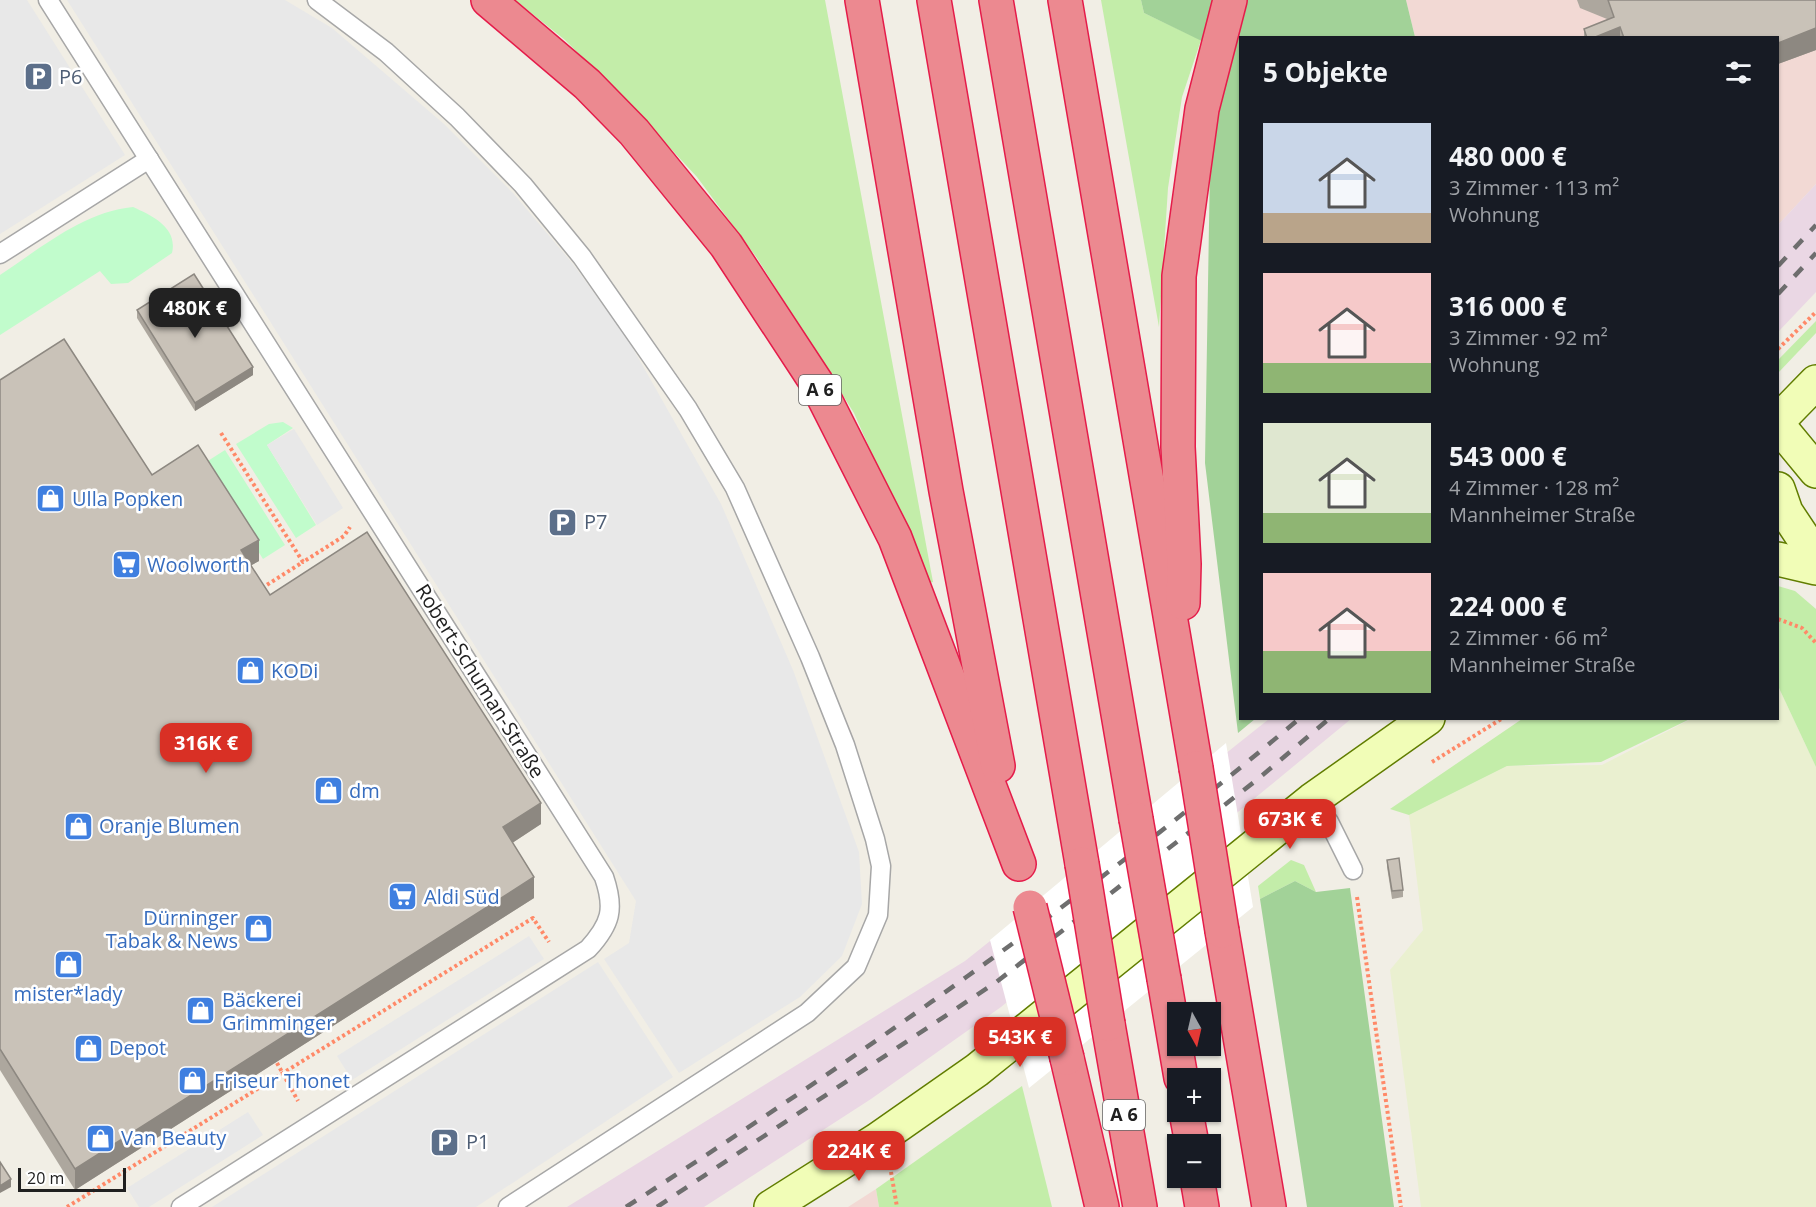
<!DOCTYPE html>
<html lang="de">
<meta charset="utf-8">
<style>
body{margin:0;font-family:"Open Sans",sans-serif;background:#20242c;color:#f1f3f6;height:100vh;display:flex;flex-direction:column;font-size:22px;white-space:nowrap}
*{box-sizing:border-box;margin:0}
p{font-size:20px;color:#9ea1a6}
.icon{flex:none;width:33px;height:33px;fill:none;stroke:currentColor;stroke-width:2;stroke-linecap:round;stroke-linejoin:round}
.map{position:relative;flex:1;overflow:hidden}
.side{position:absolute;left:1239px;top:36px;width:540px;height:684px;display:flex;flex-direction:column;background:#171b24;border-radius:0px;box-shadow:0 2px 4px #0004}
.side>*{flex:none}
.needle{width:39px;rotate:172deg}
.fabs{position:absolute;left:1167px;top:1002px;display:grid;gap:12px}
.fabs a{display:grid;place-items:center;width:54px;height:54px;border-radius:0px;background:#171b24;box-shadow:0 2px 4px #0004;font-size:30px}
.scale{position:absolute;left:18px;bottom:15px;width:108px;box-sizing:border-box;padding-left:6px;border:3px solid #202020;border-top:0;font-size:16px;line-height:21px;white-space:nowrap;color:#202020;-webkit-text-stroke:4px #fff;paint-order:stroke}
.price{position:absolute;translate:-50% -51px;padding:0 14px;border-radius:12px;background:#d93025;color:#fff;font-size:20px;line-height:39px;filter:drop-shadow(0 2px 3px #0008)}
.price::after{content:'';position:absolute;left:50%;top:36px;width:18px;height:14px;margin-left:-9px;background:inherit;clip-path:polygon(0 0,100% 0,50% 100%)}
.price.current{background:#222;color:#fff}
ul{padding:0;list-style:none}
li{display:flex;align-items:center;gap:18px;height:150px;padding:0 24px}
li span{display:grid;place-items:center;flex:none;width:168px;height:120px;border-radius:0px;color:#555}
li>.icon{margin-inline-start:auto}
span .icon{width:72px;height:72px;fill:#fffc;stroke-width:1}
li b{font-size:26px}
h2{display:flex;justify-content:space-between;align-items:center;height:72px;padding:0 24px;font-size:26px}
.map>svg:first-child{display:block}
.commercial{fill:#f2d9d4}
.industrial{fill:#ead7e4}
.farmland{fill:#eaf0d0}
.grass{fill:#c3eda9}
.forest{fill:#a2d298}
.park{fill:#c1fccc}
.parking{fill:#e8e8e8}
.pier{fill:#fff}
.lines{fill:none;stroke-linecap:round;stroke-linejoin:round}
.lane-casing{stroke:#a7a7a7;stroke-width:21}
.secondary-casing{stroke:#617d00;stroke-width:36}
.highway-casing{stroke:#e51c4a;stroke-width:36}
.path{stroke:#ff8968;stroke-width:4;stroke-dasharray:3 3;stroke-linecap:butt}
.lane{stroke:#fff;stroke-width:18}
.secondary{stroke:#f1fdb7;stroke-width:33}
.highway{stroke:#ec8990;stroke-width:33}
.rail{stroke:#6e6e6e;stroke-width:4.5;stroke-dasharray:12 12;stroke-linecap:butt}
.highway-bridge-casing{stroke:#e51c4a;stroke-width:36;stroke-linecap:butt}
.highway-bridge{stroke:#ec8990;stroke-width:33}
.wall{fill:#ada79e}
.shaded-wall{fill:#8d8881}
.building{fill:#c9c2b8;stroke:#8d8881;stroke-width:1.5}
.labels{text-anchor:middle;stroke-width:5;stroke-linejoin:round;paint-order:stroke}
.shield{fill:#fff;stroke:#636363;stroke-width:1.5}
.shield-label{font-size:18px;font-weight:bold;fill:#202020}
.service-label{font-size:20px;fill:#4e5e75;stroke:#fff;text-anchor:start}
.shop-label{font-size:20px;fill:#366cbe;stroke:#fff;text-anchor:start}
.street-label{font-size:20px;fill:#202020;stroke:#fff}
</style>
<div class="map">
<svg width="1816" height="1207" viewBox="0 0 1816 1207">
<rect width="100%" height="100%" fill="#f1eee5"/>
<g class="commercial">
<polygon points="1406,0 1816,0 1816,184 1778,225 1778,38 1415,37"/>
<polygon points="876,1189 879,1207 848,1207"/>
</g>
<g class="industrial">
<polygon points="1816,184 1816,292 1778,332 1778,225"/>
<polygon points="1269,719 1351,719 1001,1007 871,1099 704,1207 567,1207 965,961"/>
</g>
<polygon class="farmland" points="1778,686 1816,767 1816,1207 1421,1207 1390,970 1423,930 1409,815 1507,766 1602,765 1691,719 1778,718"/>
<g class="grass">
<polygon points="515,0 825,0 933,582 929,583 854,413 757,258 697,177 635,110 565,40"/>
<polygon points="1101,0 1141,0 1144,13 1201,40 1182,97 1168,188 1159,327"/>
<polygon points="1816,321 1816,333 1778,373 1778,360"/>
<polygon points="1778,586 1795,591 1816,609 1816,767 1778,686"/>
<polygon points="1522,719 1522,718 1690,719 1601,762 1507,766 1409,815 1390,809"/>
<polygon points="1291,860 1304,865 1316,892 1295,881 1260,899 1258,886"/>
<polygon points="1022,1086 1052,1207 879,1207 876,1189"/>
</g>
<g class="forest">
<polygon points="1141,0 1406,0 1415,37 1240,38 1240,718 1255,719 1238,733 1205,463 1212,46 1144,13"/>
<polygon points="1295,881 1316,892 1350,888 1394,1207 1307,1207 1260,899"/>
</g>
<g class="park">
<path d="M133 207C153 216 178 228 172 253L128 283 111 284 100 271 0 335V275C41 248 83 212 133 207Z"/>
<polygon points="283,422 293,428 267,445 316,525 296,538 236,444 269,424"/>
<polygon points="225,450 285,545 263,559 203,464"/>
</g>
<g class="parking">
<polygon points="0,0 27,0 125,155 0,234"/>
<polygon points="67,0 285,0 332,28 444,124 513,193 573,264 627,338 721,504 793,670 859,852 862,904 842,956 800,997 679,1073 604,959 629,943 636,901"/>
<polygon points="294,429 343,508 317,525 267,445"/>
<polygon points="529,936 544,959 352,1080 337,1056"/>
<polygon points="598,962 673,1077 476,1207 212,1207"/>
<polygon points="248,1112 263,1135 149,1207 139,1207 127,1188"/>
</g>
<polygon class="pier" points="1226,743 1253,907 1029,1088 990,940"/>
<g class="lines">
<defs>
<g id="lane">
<path d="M48 0 604 877C615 909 611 924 588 949L181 1207"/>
<polyline points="317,0 386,52 457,117 523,185 582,257 688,409 735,488 810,657 845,745 875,839 881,866 878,915 856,967 807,1013 508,1207"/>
<polyline points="0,254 149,159"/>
<polyline points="1312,800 1329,822 1353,870"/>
</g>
<g id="secondary">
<polyline points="1778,421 1816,382"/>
<polyline points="1778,425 1816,471"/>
<polyline points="1778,489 1786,512 1816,557"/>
<polyline points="1778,559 1816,568"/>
<polyline points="771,1207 877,1140 977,1070 1312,800 1428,718"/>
</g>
<g id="highway">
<polyline points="488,0 587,84 634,132 726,245 816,382 895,538 1019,864"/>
<polyline points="862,0 946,491 998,766"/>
<polyline points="934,0 1082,864"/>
<polyline points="996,0 1136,819"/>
<polyline points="1065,0 1196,768"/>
<polyline points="1183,603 1184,564 1178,447 1179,276 1202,109 1230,0"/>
<polyline points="1222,931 1269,1207"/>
<polyline points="1164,979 1181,1078"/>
<polyline points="1108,1024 1140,1207"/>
<polyline points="1067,1058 1102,1207"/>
<polyline points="1186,1112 1192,1144"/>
<polyline points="1197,1178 1202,1207"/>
</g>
</defs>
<use href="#lane" class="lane-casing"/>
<use href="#secondary" class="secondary-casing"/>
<use href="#highway" class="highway-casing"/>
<g class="path">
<polyline points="1778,349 1816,312"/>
<polyline points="221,433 303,562 344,536 350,527"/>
<polyline points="262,588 303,562"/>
<polyline points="1778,619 1802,628 1816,643"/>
<polyline points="1432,762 1503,718"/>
<polyline points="1357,897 1401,1207"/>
<polyline points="277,1063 298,1101"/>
<polyline points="891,1172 897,1207"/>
<polyline points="67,1207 533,918 549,942"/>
</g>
<use href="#lane" class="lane"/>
<use href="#secondary" class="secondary"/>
<use href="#highway" class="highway"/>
<g class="rail">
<polyline points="1778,266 1816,225"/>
<polyline points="1778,294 1816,253"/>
<path d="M626 1207C860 1057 1087 898 1300 718"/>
<polyline points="657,1207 995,983 1258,779 1330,718"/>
</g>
<defs>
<g id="highway-bridge">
<polyline points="1196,768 1222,931"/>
<polyline points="1136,819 1164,979"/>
<polyline points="1082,864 1108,1024"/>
<polyline points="1030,907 1067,1058"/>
</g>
</defs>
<use href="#highway-bridge" class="highway-bridge-casing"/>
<use href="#highway-bridge" class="highway-bridge"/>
</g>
<g class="wall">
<polygon points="1577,0 1816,0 1816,50 1778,64 1778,38 1584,38 1584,29 1607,20 1607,19 1580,8"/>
<polygon points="137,310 253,375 195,411 137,318"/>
<polygon points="0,380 152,475 259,561 251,565 270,595 541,824 512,843 534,898 75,1190 0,1070"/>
<polygon points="1387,860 1403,890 1403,897 1392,899 1387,867"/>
</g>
<g class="shaded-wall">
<polygon points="1620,27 1620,38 1593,38"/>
<polygon points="1816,28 1816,50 1778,64 1778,43"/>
<polygon points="253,367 253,375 195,411 195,403"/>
<polygon points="259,540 259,561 241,571 241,550"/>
<polygon points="541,803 541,824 503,849 503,827"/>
<polygon points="534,877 534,898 75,1190 75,1169"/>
<polygon points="11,1179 11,1187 0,1193 0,1186"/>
</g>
<g class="building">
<polygon points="1608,0 1816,0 1816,28 1778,43 1778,38 1624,38 1620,27 1593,38 1587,38 1584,29 1614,17"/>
<polygon points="194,274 253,367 195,403 137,310"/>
<polygon points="64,339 152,475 198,445 259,540 241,550 270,595 367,532 541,803 503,827 534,877 75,1169 0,1049 0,380"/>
<polygon points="1399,858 1403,890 1392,891 1387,860"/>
<polygon points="0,1162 11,1179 0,1186"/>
</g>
<defs>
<symbol id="parking-square" viewBox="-11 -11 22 22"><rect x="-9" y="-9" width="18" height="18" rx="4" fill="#5c6f8a" stroke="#fff"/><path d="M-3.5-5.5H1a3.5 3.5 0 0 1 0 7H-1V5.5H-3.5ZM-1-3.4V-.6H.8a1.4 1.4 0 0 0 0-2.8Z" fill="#fff"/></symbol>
<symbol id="shop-square" viewBox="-11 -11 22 22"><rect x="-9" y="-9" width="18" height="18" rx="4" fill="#3f7fe0" stroke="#fff"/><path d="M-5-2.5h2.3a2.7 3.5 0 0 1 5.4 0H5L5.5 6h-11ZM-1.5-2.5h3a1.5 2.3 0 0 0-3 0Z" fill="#fff"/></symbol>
<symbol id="supermarket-square" viewBox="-11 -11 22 22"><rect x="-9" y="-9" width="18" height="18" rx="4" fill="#3f7fe0" stroke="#fff"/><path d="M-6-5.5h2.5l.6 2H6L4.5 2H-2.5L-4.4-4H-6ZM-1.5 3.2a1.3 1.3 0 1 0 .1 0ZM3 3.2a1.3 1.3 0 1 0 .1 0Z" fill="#fff"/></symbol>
</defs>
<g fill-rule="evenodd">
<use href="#parking-square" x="22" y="60" width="33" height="33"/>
<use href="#shop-square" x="34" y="482" width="33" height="33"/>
<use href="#parking-square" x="546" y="506" width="33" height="33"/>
<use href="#supermarket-square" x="110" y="548" width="33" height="33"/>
<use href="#shop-square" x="234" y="654" width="33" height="33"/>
<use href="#shop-square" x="312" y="774" width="33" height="33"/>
<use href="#shop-square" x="62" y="810" width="33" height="33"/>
<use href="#supermarket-square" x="386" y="880" width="33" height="33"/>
<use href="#shop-square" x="242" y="912" width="33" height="33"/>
<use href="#shop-square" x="52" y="948" width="33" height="33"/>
<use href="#shop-square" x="184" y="994" width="33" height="33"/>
<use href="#shop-square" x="72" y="1032" width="33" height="33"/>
<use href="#shop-square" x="176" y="1064" width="33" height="33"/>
<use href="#shop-square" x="84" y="1122" width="33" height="33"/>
<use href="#parking-square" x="428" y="1126" width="33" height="33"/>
</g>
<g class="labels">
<g class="shield">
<rect x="799" y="375" width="42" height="30" rx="4.5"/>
<rect x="1103" y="1100" width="42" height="30" rx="4.5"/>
</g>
<g class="shield-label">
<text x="820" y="396">A 6</text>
<text x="1124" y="1121">A 6</text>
</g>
<g class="service-label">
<text x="59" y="84">P6</text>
<text x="584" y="529">P7</text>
<text x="466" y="1149">P1</text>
</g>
<g class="shop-label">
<text x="72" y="506">Ulla Popken</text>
<text x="147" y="572">Woolworth</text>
<text x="271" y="678">KODi</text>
<text x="349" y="798">dm</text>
<text x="99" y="833">Oranje Blumen</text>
<text x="424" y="904">Aldi Süd</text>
<text x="238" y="925" text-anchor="end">Dürninger<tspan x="238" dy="23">Tabak &amp; News</tspan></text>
<text x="68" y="1001" text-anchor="middle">mister*lady</text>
<text x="222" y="1007">Bäckerei<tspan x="222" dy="23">Grimminger</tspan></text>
<text x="109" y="1055">Depot</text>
<text x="214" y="1088">Friseur Thonet</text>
<text x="121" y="1145">Van Beauty</text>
</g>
<g class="street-label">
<text transform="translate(480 681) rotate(58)" y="7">Robert-Schuman-Straße</text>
</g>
</g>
</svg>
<div class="fabs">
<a><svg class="needle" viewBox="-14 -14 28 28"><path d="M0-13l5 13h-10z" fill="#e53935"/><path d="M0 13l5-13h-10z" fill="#9ea1a6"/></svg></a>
<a>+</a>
<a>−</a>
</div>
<div class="scale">20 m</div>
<b class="price current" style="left:195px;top:339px">480K €</b>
<b class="price" style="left:206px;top:774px">316K €</b>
<b class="price" style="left:1290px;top:850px">673K €</b>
<b class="price" style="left:1020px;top:1068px">543K €</b>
<b class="price" style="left:859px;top:1182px">224K €</b>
<section class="side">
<h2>5 Objekte<svg class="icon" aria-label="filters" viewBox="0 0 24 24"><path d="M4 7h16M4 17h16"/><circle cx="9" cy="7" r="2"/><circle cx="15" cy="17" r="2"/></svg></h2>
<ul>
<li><span style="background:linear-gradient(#c9d6e8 75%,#b9a48a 0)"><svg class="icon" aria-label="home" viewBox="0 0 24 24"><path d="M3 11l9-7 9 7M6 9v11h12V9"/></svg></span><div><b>480 000 €</b><p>3 Zimmer · 113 m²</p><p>Wohnung</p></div></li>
<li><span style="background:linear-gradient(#f6c9c9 75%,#8fb573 0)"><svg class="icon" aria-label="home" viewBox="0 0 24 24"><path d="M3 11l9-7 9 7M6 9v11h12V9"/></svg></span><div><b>316 000 €</b><p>3 Zimmer · 92 m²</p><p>Wohnung</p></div></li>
<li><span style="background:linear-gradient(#dfe7d0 75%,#8fb573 0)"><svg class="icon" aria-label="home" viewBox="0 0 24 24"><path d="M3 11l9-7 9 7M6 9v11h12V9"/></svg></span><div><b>543 000 €</b><p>4 Zimmer · 128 m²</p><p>Mannheimer Straße</p></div></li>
<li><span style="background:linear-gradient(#f6c9c9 65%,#8fb573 0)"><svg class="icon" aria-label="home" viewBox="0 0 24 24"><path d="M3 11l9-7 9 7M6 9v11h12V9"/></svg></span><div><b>224 000 €</b><p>2 Zimmer · 66 m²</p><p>Mannheimer Straße</p></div></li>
</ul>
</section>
</div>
